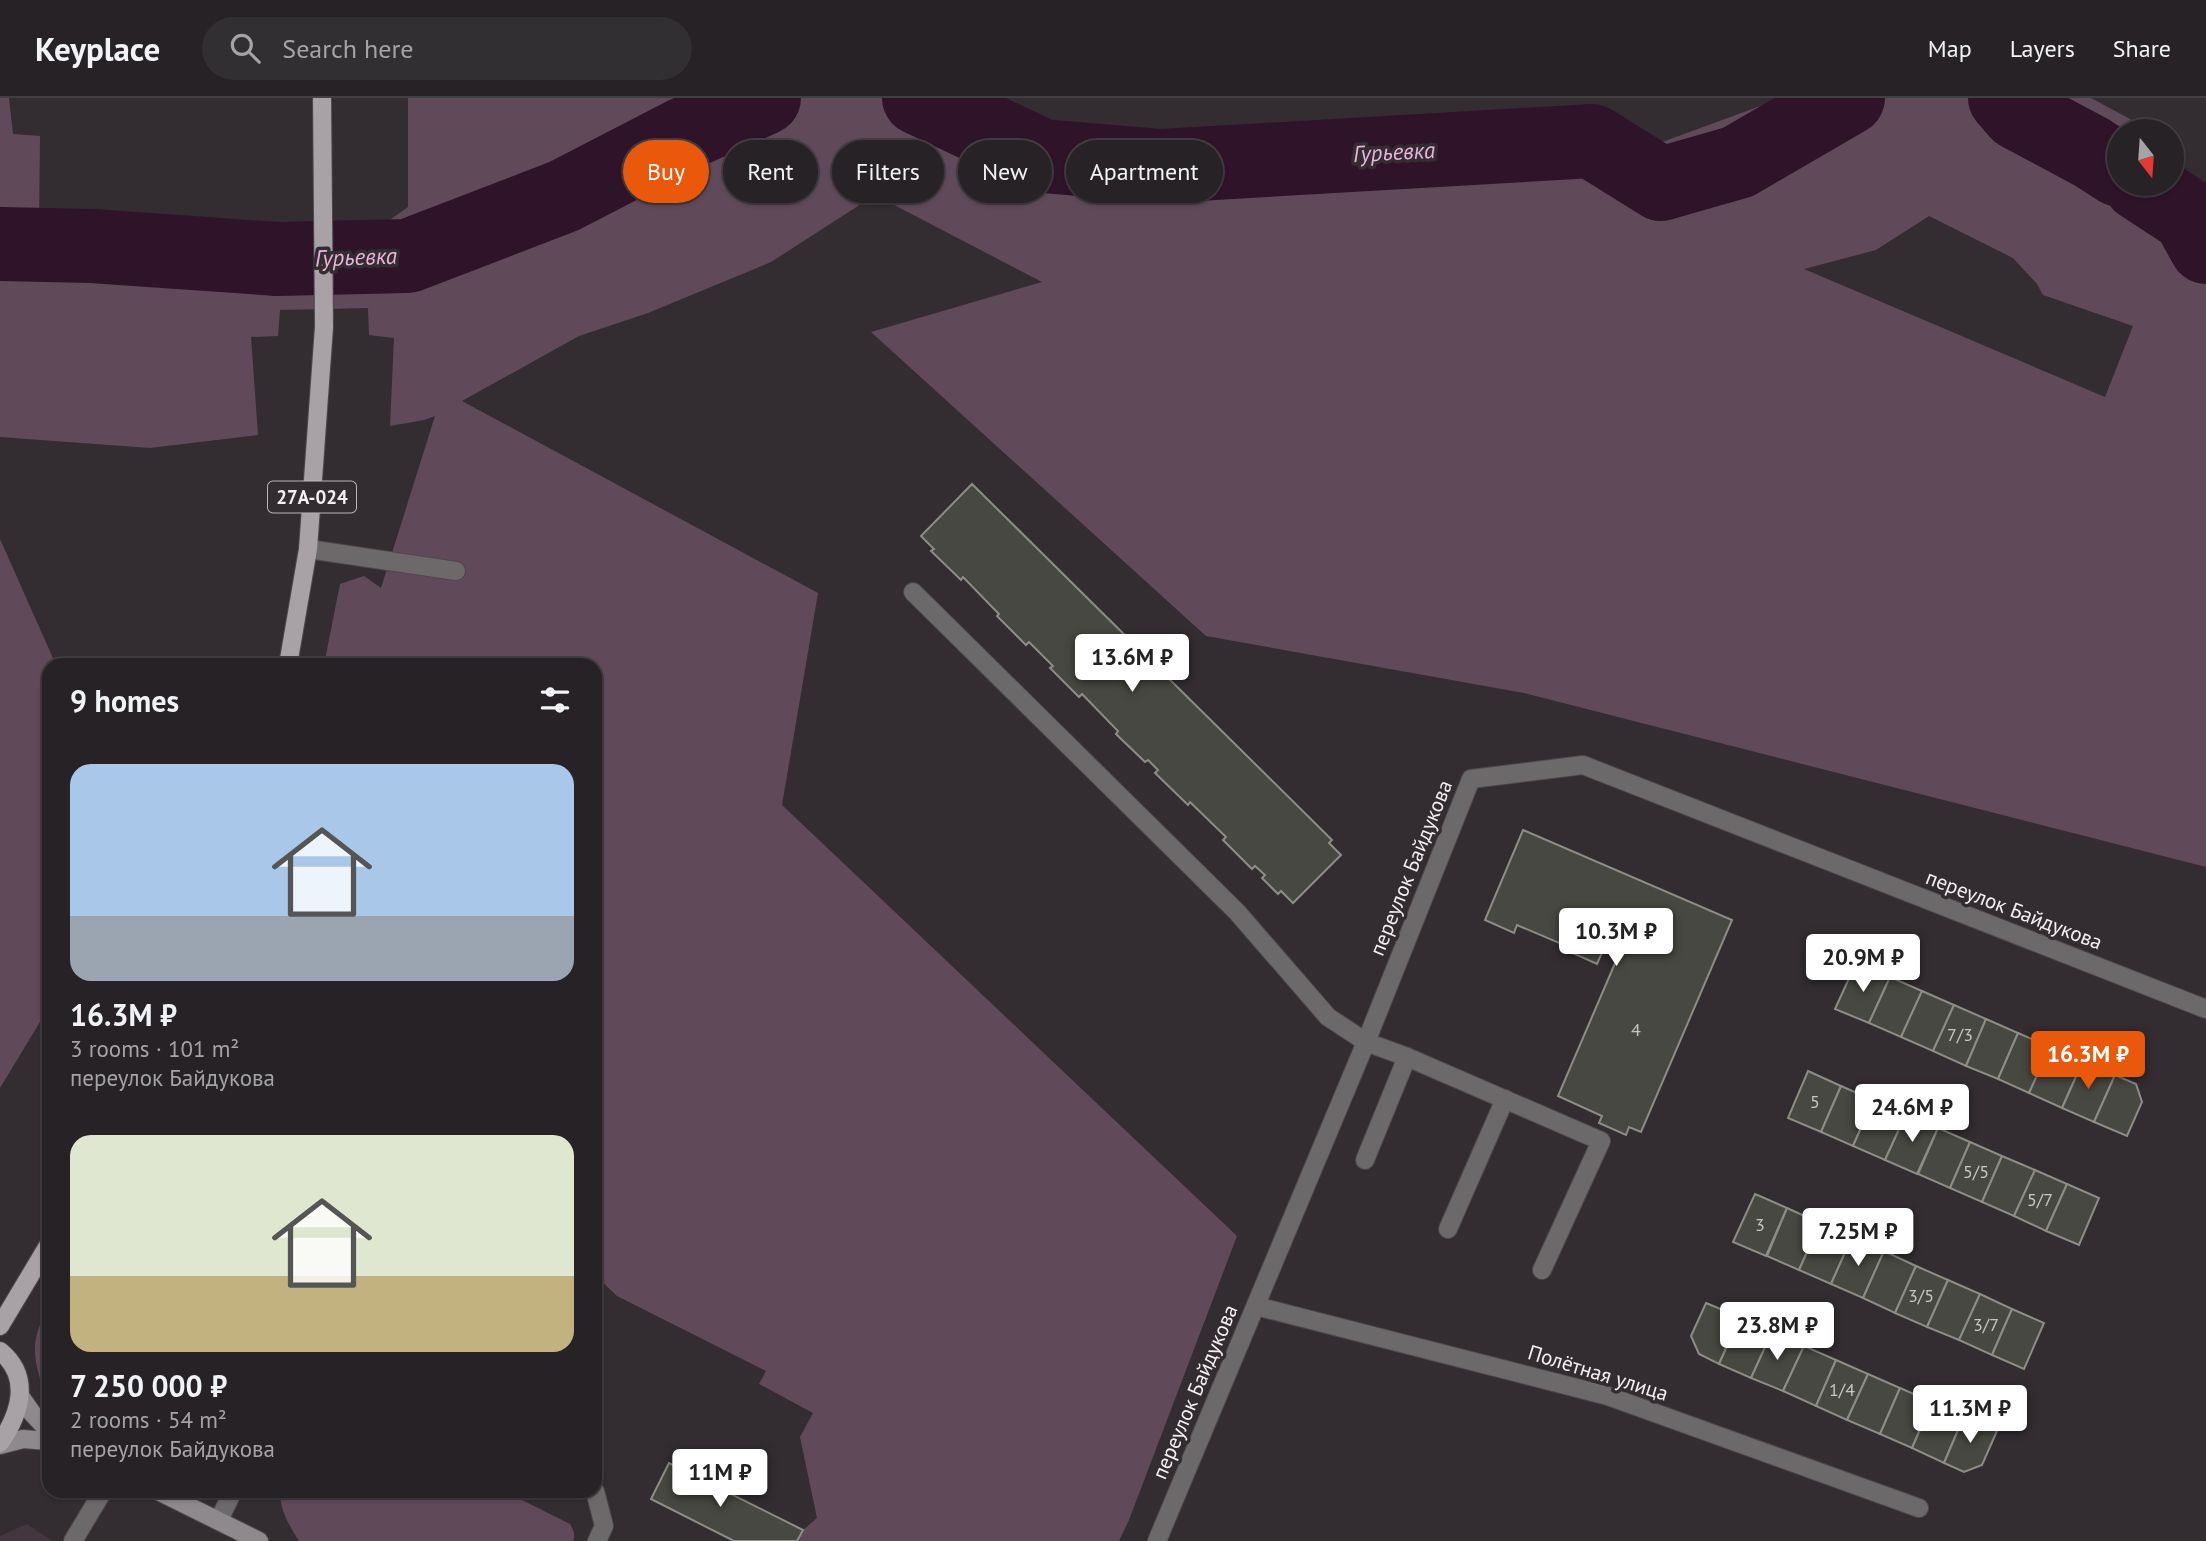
<!DOCTYPE html>
<meta charset="utf-8">
<style>
body{margin:0;font-family:"PT Sans",sans-serif;background:#322f32;color:#f1f3f6;height:100vh;display:flex;flex-direction:column;font-size:26px;white-space:nowrap}
*{box-sizing:border-box;margin:0}
p{font-size:23px;color:#a4a4a7}
.icon{flex:none;width:38px;height:38px;fill:none;stroke:currentColor;stroke-width:2;stroke-linecap:round;stroke-linejoin:round}
.map{position:relative;flex:1;overflow:hidden}
.details{position:absolute;left:42px;top:560px;width:560px;height:840px;display:flex;flex-direction:column;background:#262225;border-radius:21px;box-shadow:0 2px 5px #0004,0 0 0 2px #423f42}
.details>*{flex:none}
.banner{position:absolute;left:623px;top:42px;width:665px;height:63px;display:flex;gap:14px}
.needle{width:46px;rotate:163deg}
.fabs{position:absolute;left:2107px;top:21px;display:grid;gap:14px}
.fabs a{display:grid;place-items:center;width:77px;height:77px;border-radius:50%;background:#262225;box-shadow:0 2px 5px #0004,0 0 0 2px #423f42;font-size:35px}
.price{position:absolute;translate:-50% -60px;padding:0 16px;border-radius:7px;background:#fff;color:#222;font-size:23px;line-height:46px;filter:drop-shadow(0 2px 4px #0008)}
.price::after{content:'';position:absolute;left:50%;top:42px;width:21px;height:16px;margin-left:-10px;background:inherit;clip-path:polygon(0 0,100% 0,50% 100%)}
.price.active{background:#ea580c;color:#fff}
ul{padding:0;list-style:none}
li{display:grid;align-content:center;gap:14px;height:371px;padding:0 28px}
li span{display:grid;place-items:center;height:217px;border-radius:21px;color:#555}
li>.icon{margin-inline-start:auto}
span .icon{width:126px;height:126px;fill:#fffc;stroke-width:1}
li b{font-size:30px}
h2{display:flex;justify-content:space-between;align-items:center;height:84px;padding:0 28px;font-size:30px}
.tag{padding:0 24px;border-radius:32px;background:#262225;box-shadow:0 2px 5px #0004,0 0 0 2px #423f42;font-size:24px;line-height:63px}
.tag.active{background:#ea580c;color:#fff}
header{display:flex;align-items:center;gap:42px;box-sizing:border-box;height:98px;padding:0 35px;background:#262225;border-bottom:2px solid #423f42}
header strong{font-size:33px}
nav{display:flex;gap:38px;margin-inline-start:auto;font-size:24px}
.search{width:490px;height:63px;background:#322f32;display:flex;align-items:center;gap:18px;box-sizing:border-box;padding:0 24px;border-radius:38px;color:#a4a4a7;font-size:26px}
.map>svg:first-child{display:block}
.built{fill:#42373f}
.green{fill:#604a5a;fill-rule:evenodd}
.lines{fill:none;stroke-linecap:round;stroke-linejoin:round}
.river{stroke:#2f1329;stroke-width:74}
.building{fill:#464841;stroke:#8c8e86;stroke-width:2}
.service-casing{stroke:#4e484c;stroke-width:20}
.minor-casing{stroke:#4e484c;stroke-width:20}
.secondary-casing{stroke:#4e484c;stroke-width:20}
.primary-casing{stroke:#4e484c;stroke-width:20}
.service{stroke:#6c696b;stroke-width:18}
.minor{stroke:#6c696b;stroke-width:18}
.secondary{stroke:#8e898c;stroke-width:18}
.primary{stroke:#a8a1a6;stroke-width:18}
.labels{text-anchor:middle;stroke-width:7;stroke-linejoin:round;paint-order:stroke}
.number-label{font-size:18px;fill:#c8c5c6}
.shield{fill:#332d31;stroke:#b9b5b8;stroke-width:2}
.shield-label{font-size:19px;font-weight:bold;fill:#f3eff2}
.street-label{font-size:21px;fill:#f3eff2;stroke:#332d31}
.water-label{font-size:23px;font-style:italic;fill:#ecb2de;stroke:#332d31}
</style>
<header>
<strong>Keyplace</strong>
<div class="search"><svg class="icon" aria-label="search" viewBox="0 0 24 24"><circle cx="10" cy="10" r="6"/><path d="M15 15l6 6"/></svg>Search here</div>
<nav><a>Map</a><a>Layers</a><a>Share</a></nav>
</header>
<div class="map">
<svg width="2206" height="1443" viewBox="0 0 2206 1443">
<rect width="100%" height="100%" fill="#332d31"/>
<polygon class="built" points="27,1426 52,1443 0,1443 0,1438"/>
<g class="green">
<path d="M0 0H9L13 36 40 38 39 131 260 136 280 140 281 169 369 170 370 136 408 109V0H961L1031 40 1227 52 1275 34 1418 21 1587 31 1627 57 1782 0H2091L2130 21 2141 33H2119V86H2172V68L2189 87 2206 119V769L1524 595 1206 538 871 234 1042 184 875 97 771 164 648 215 579 238 462 303 818 495 782 707 1237 1138 1129 1422 1119 1443H797L803 1432 817 1420 800 1339 813 1315 759 1286 766 1273 617 1198 595 1177V1096L599 1088 595 1086V567H324L340 486 364 478 381 490 435 318 424 322 390 328 394 240 369 237 368 210 280 212 278 238 251 239 258 337 150 350 0 339ZM1929 118 2013 160 2037 186 2043 197 2133 228 2105 299 1804 171 1876 152Z"/>
<polygon points="0,441 56,567 49,567 49,909 0,990"/>
<path d="M49 1210V1301L45 1297C34 1262 28 1243 49 1210Z"/>
<path d="M280 1393H504L570 1426C573 1431 576 1437 573 1443H299C289 1427 280 1413 280 1393Z"/>
</g>
<g class="lines">
<g class="river">
<polyline points="919,0 1042,58 1162,68 1592,43 1661,86 1738,64 1848,0"/>
<polyline points="2005,0 2018,15 2091,54 2119,72"/>
<polyline points="2140,86 2189,118 2206,149"/>
<polyline points="0,146 92,148 277,161 408,158 564,98 682,37 764,0"/>
</g>
</g>
<g class="building">
<polygon points="972,386 1332,742 1329,745 1341,757 1293,805 1281,793 1278,796 1262,780 1265,777 1255,768 1252,771 1223,742 1226,739 1190,704 1188,707 1155,675 1158,672 1148,662 1145,664 1116,636 1118,633 1082,596 1079,599 1050,570 1053,568 1029,544 1026,547 997,518 999,516 963,479 961,482 931,453 934,451 921,438"/>
<polygon points="1523,732 1732,822 1641,1034 1629,1029 1626,1037 1599,1025 1602,1018 1558,998 1619,856 1604,850 1597,866 1568,853 1569,849 1517,827 1514,835 1485,822"/>
<polygon points="1869,870 1890,879 1869,925 1835,911 1851,876"/>
<polygon points="1890,879 1922,893 1901,939 1869,925"/>
<polygon points="1922,893 1954,907 1933,953 1901,939"/>
<polygon points="1954,907 1986,921 1966,968 1933,953"/>
<polygon points="1986,921 2018,935 1998,981 1966,968"/>
<polygon points="2018,935 2050,949 2029,995 1998,981"/>
<polygon points="2050,949 2083,963 2062,1010 2029,995"/>
<polygon points="2083,963 2115,977 2094,1024 2062,1010"/>
<polygon points="1808,973 1841,988 1821,1034 1788,1020"/>
<polygon points="2115,977 2136,986 2142,1004 2127,1038 2094,1024"/>
<polygon points="1841,988 1873,1002 1853,1048 1821,1034"/>
<polygon points="1874,1001 1906,1016 1885,1062 1853,1048"/>
<polygon points="1906,1016 1938,1030 1917,1076 1885,1062"/>
<polygon points="1938,1030 1970,1044 1950,1090 1918,1076"/>
<polygon points="1970,1044 2002,1058 1982,1104 1950,1090"/>
<polygon points="2002,1058 2035,1072 2014,1118 1982,1104"/>
<polygon points="2035,1072 2067,1086 2046,1133 2014,1118"/>
<polygon points="2067,1086 2099,1100 2079,1147 2046,1133"/>
<polygon points="1755,1096 1787,1110 1766,1158 1733,1144"/>
<polygon points="1787,1110 1820,1125 1799,1172 1767,1158"/>
<polygon points="1820,1125 1852,1139 1831,1186 1799,1172"/>
<polygon points="1852,1139 1884,1153 1863,1200 1831,1186"/>
<polygon points="1884,1153 1916,1168 1895,1215 1863,1200"/>
<polygon points="1916,1168 1948,1182 1927,1229 1895,1215"/>
<polygon points="1948,1182 1980,1196 1959,1242 1927,1229"/>
<polygon points="1980,1196 2012,1211 1992,1257 1959,1242"/>
<polygon points="1706,1205 1740,1219 1719,1266 1699,1256 1691,1238"/>
<polygon points="2012,1211 2044,1225 2024,1271 1992,1257"/>
<polygon points="1740,1219 1772,1234 1751,1280 1719,1266"/>
<polygon points="1772,1234 1804,1248 1783,1293 1751,1280"/>
<polygon points="1804,1248 1836,1262 1816,1308 1783,1293"/>
<polygon points="1836,1262 1868,1276 1847,1322 1816,1308"/>
<polygon points="1868,1276 1900,1290 1880,1336 1847,1322"/>
<polygon points="1900,1290 1932,1304 1912,1350 1880,1336"/>
<polygon points="1932,1304 1964,1318 1944,1365 1912,1350"/>
<polygon points="1964,1318 1997,1333 1982,1367 1964,1374 1944,1365"/>
<polygon points="669,1365 803,1432 797,1443 734,1443 651,1401"/>
</g>
<g class="lines">
<defs>
<g id="service">
<polyline points="308,451 456,473"/>
<polyline points="913,494 1237,814 1328,919 1366,944 1407,959 1601,1043 1542,1172"/>
<polyline points="1365,1062 1407,959"/>
<polyline points="1448,1131 1505,1001"/>
<polyline points="1256,1208 1608,1298 1919,1410"/>
<polyline points="595,1393 604,1428 597,1443"/>
<polyline points="219,1422 233,1393"/>
<polyline points="73,1443 103,1393"/>
</g>
<polyline id="minor" points="1157,1443 1366,944 1471,681 1583,667 2206,911"/>
<g id="secondary">
<polyline points="20,1298 32,1315 49,1333"/>
<polyline points="0,1347 23,1341 49,1343"/>
<polyline points="158,1393 259,1443"/>
</g>
<g id="primary">
<polyline points="288,567 308,451 324,229 322,0"/>
<polyline points="0,1228 49,1146"/>
<path d="M0 1253C32 1279 20 1316 0 1345"/>
</g>
</defs>
<use href="#service" class="service-casing"/>
<use href="#minor" class="minor-casing"/>
<use href="#secondary" class="secondary-casing"/>
<use href="#primary" class="primary-casing"/>
<use href="#service" class="service"/>
<use href="#minor" class="minor"/>
<use href="#secondary" class="secondary"/>
<use href="#primary" class="primary"/>
</g>
<g class="labels">
<g class="number-label">
<text x="1636" y="938">4</text>
<text x="1960" y="943">7/3</text>
<text x="1815" y="1010">5</text>
<text x="1976" y="1080">5/5</text>
<text x="2040" y="1108">5/7</text>
<text x="1760" y="1133">3</text>
<text x="1921" y="1204">3/5</text>
<text x="1986" y="1233">3/7</text>
<text x="1842" y="1298">1/4</text>
</g>
<rect class="shield" x="268" y="383.5" width="88" height="31" rx="5"/>
<g class="shield-label">
<text x="312" y="406">27А-024</text>
</g>
<g class="street-label">
<text transform="translate(1411 770) rotate(-68)" y="7">переулок Байдукова</text>
<text transform="translate(2014 812) rotate(21)" y="7">переулок Байдукова</text>
<text transform="translate(1598 1275) rotate(17)" y="7">Полётная улица</text>
<text transform="translate(1195 1294) rotate(-67)" y="7">переулок Байдукова</text>
</g>
<g class="water-label">
<text transform="translate(1394 54) rotate(-3)" y="8">Гурьевка</text>
<text transform="translate(356 159) rotate(-2)" y="8">Гурьевка</text>
</g>
</g>
</svg>
<div class="fabs">
<a><svg class="needle" viewBox="-14 -14 28 28"><path d="M0-13l5 13h-10z" fill="#e53935"/><path d="M0 13l5-13h-10z" fill="#a4a4a7"/></svg></a>
</div>
<b class="price" style="left:1132px;top:596px">13.6M ₽</b>
<b class="price" style="left:1616px;top:870px">10.3M ₽</b>
<b class="price" style="left:1863px;top:896px">20.9M ₽</b>
<b class="price active" style="left:2088px;top:993px">16.3M ₽</b>
<b class="price" style="left:1912px;top:1046px">24.6M ₽</b>
<b class="price" style="left:1858px;top:1170px">7.25M ₽</b>
<b class="price" style="left:1777px;top:1264px">23.8M ₽</b>
<b class="price" style="left:1970px;top:1347px">11.3M ₽</b>
<b class="price" style="left:720px;top:1411px">11M ₽</b>
<div class="banner">
<a class="tag active">Buy</a>
<a class="tag">Rent</a>
<a class="tag">Filters</a>
<a class="tag">New</a>
<a class="tag">Apartment</a>
</div>
<section class="details">
<h2>9 homes<svg class="icon" aria-label="filters" viewBox="0 0 24 24"><path d="M4 7h16M4 17h16"/><circle cx="9" cy="7" r="2"/><circle cx="15" cy="17" r="2"/></svg></h2>
<ul>
<li><span style="background:linear-gradient(#a9c7e8 70%,#9aa5b1 0)"><svg class="icon" aria-label="home" viewBox="0 0 24 24"><path d="M3 11l9-7 9 7M6 9v11h12V9"/></svg></span><div><b>16.3M ₽</b><p>3 rooms · 101 m²</p><p>переулок Байдукова</p></div></li>
<li><span style="background:linear-gradient(#dfe7d0 65%,#c2b280 0)"><svg class="icon" aria-label="home" viewBox="0 0 24 24"><path d="M3 11l9-7 9 7M6 9v11h12V9"/></svg></span><div><b>7 250 000 ₽</b><p>2 rooms · 54 m²</p><p>переулок Байдукова</p></div></li>
</ul>
</section>
</div>
